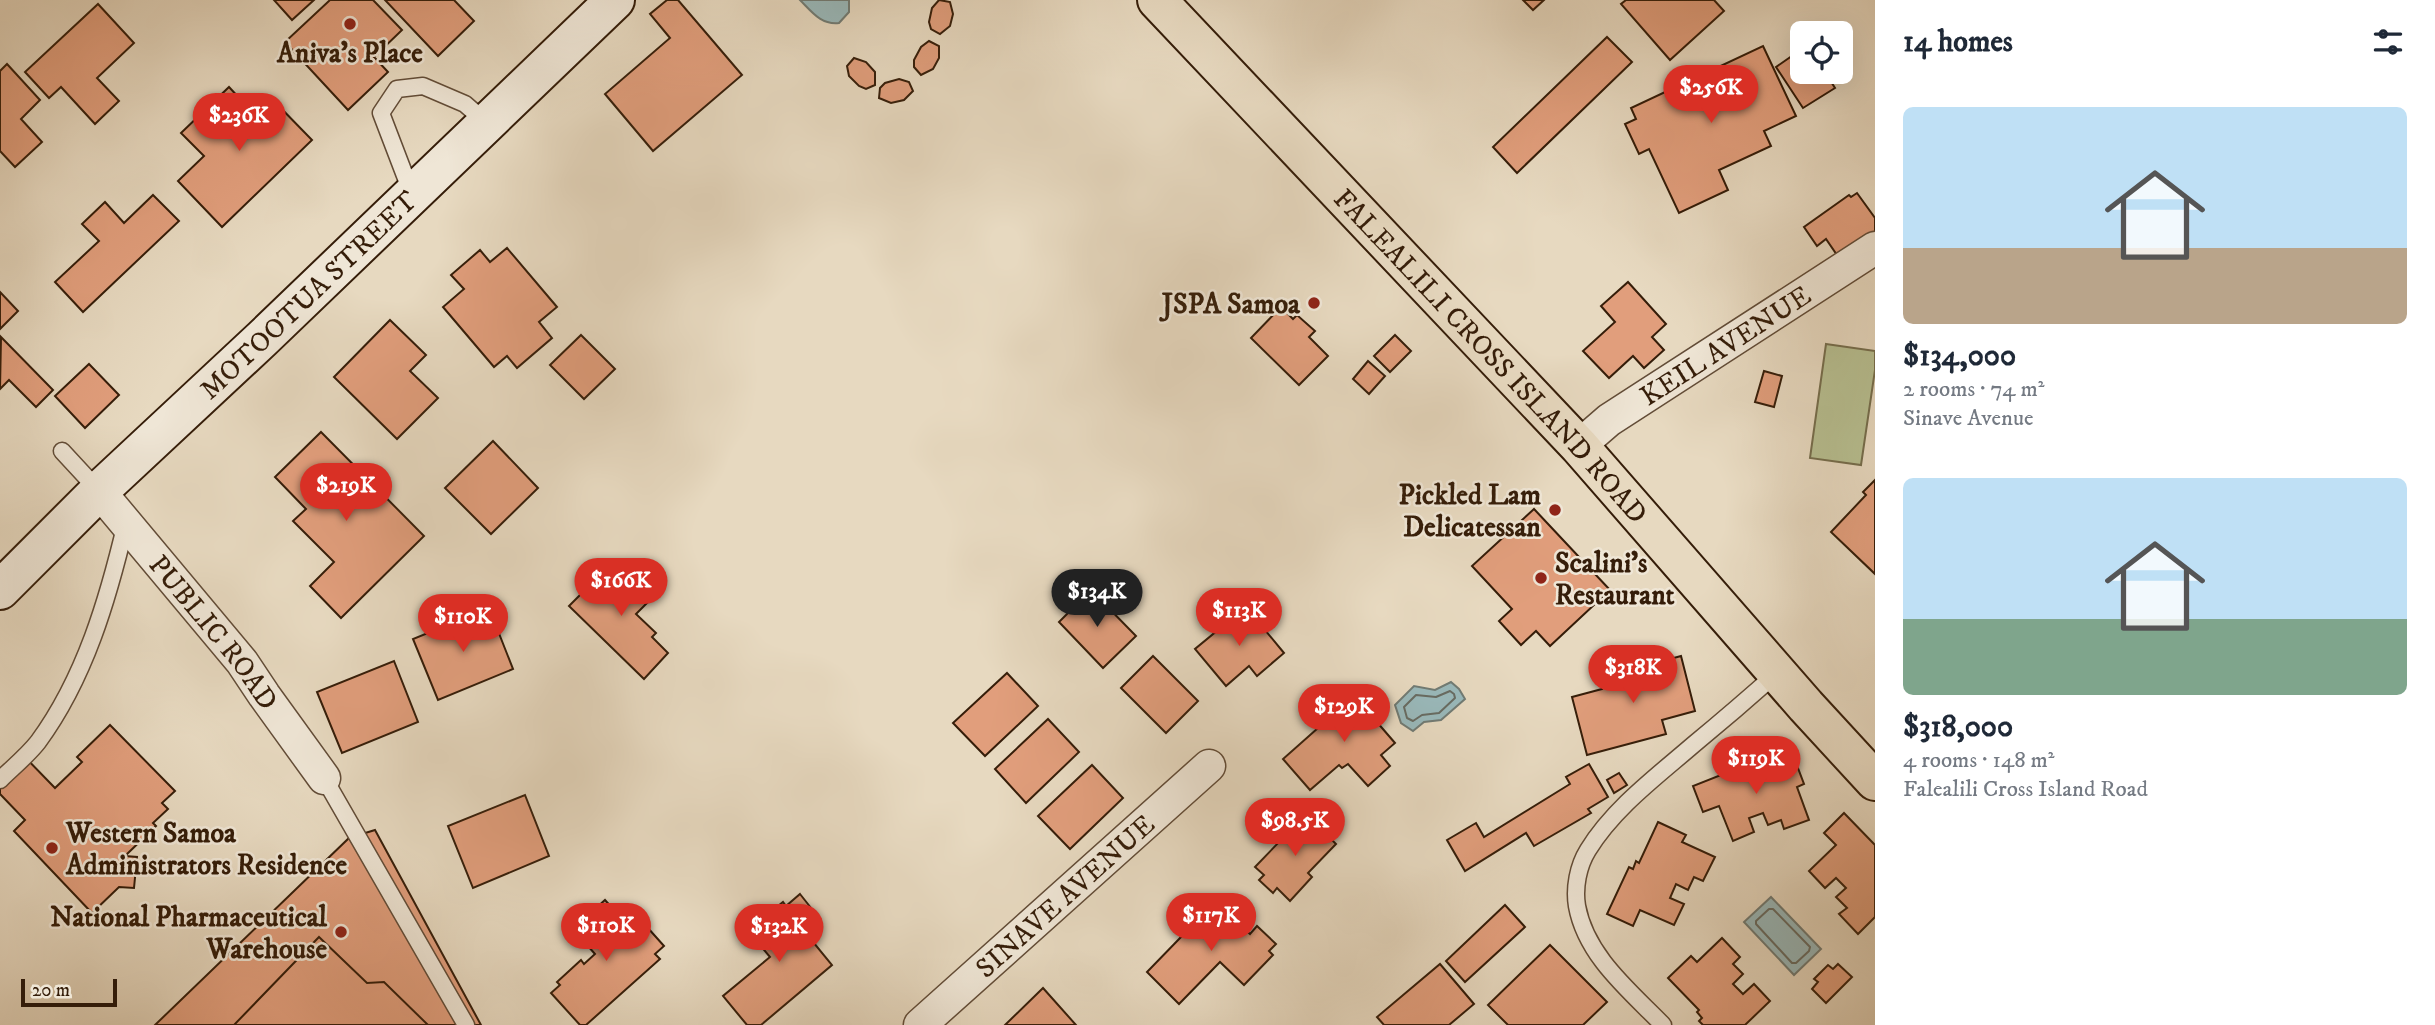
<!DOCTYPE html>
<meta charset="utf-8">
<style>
body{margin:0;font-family:"IM FELL DW Pica",serif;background:#f2f2f3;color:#1f2937;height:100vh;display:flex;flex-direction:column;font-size:26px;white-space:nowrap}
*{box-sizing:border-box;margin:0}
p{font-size:23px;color:#747a83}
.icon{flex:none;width:38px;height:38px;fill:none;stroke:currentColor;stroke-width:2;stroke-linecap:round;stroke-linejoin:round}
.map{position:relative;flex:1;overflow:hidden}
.details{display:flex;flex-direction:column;background:#fff;width:560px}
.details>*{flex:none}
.tools{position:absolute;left:1790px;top:21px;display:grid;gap:14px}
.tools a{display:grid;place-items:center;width:63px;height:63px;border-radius:10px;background:#fff;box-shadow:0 7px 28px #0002;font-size:35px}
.scale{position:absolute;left:21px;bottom:18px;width:96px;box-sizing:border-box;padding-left:7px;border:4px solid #351d09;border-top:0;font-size:19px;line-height:24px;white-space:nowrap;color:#351d09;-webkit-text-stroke:5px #efe6d6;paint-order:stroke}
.price{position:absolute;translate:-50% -60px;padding:0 16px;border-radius:24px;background:#d93025;color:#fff;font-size:23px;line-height:46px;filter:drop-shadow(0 2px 4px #0008)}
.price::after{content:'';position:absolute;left:50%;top:42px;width:21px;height:16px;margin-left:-10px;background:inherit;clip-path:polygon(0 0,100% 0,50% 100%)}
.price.current{background:#222;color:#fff}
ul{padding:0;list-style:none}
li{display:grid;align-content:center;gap:14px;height:371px;padding:0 28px}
li span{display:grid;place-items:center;height:217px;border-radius:10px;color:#555}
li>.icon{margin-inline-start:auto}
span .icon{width:126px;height:126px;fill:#fffc;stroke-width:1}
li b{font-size:30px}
h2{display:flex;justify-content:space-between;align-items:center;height:84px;padding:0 28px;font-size:30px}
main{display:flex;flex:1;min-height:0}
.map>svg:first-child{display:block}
.green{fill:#b7bf91;stroke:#766e4d;stroke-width:2}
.water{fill:#99b9bb;stroke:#717b74;stroke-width:2}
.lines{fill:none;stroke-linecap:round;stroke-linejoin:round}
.shore{stroke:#676b62;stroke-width:2}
.building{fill:#e19e7c;stroke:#351d09;stroke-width:2}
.service-casing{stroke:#624c37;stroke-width:19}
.minor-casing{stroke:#624c37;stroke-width:35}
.secondary-casing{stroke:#351d09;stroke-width:42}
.primary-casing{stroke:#351d09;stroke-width:42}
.service{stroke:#efe6d6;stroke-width:16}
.minor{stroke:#efe6d6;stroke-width:32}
.secondary{stroke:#efe6d6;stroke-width:38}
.primary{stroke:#e7d9c0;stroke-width:38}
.poi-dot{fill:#8f2418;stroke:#efe6d6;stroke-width:2.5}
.labels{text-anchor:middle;stroke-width:5;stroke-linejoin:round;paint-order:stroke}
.poi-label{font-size:28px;font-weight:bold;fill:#351d09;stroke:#efe6d6;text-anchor:end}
.street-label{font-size:28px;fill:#351d09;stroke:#efe6d6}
</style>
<main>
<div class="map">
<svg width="1875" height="1025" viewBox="0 0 1875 1025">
<rect width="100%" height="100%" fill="#e7d9c0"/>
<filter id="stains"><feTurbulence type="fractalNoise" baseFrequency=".00286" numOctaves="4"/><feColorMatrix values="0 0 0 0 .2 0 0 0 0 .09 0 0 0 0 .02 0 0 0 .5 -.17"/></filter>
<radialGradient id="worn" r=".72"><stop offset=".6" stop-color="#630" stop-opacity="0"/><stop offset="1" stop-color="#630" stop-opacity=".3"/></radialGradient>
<polygon class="green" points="1826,344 1875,351 1875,370 1861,465 1810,458"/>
<g class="water">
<path d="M800 0H849V12L839 23C821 25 812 12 800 0Z"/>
<polygon points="1451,682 1459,689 1465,699 1441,720 1424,722 1413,731 1401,723 1395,705 1414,686 1435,690"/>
<polygon points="1771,897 1821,949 1794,975 1744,922"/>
</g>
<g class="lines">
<g class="shore">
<polygon points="1450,691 1454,694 1455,698 1439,713 1422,715 1413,721 1407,718 1404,707 1416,695 1436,697"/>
<polygon points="1769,909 1773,909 1810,947 1809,951 1796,963 1792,963 1756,924 1756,921"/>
</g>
</g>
<g class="building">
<polygon points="274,0 314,0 292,20"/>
<polygon points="330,0 373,0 402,30 374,57 388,72 348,110 285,42"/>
<polygon points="385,0 454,0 474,21 438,56"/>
<polygon points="667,0 678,0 742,75 653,151 605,94 670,38 650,14"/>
<polygon points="939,0 950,2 953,14 950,26 940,34 931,29 929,22 932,8"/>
<polygon points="1523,0 1544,0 1533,10"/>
<polygon points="1626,0 1714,0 1724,11 1670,60 1621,4"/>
<polygon points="98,4 134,43 97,78 119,101 95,124 61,87 49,98 25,72"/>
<polygon points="1607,37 1632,62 1517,173 1493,147"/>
<polygon points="929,41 939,46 939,58 933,69 921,75 914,67 914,60 921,47"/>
<polygon points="1763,46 1796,116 1764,131 1771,146 1719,170 1728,190 1679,213 1649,149 1639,154 1625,124 1636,119 1631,108"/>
<polygon points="1802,49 1802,72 1825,72 1835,88 1803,108 1776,67"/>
<polygon points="854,58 866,62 875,72 875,85 866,89 859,86 849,76 847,66"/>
<polygon points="7,64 40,100 21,119 42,142 15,167 0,151 0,71"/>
<polygon points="899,79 909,82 913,91 904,100 891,103 879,98 880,88 885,83"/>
<polygon points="229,87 253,113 270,97 312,140 222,227 178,181 204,156 181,133"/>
<polygon points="1857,193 1875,218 1875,231 1839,258 1826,239 1817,246 1804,227 1849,195 1851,197"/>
<polygon points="153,195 179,221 83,312 55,282 99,241 82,224 105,202 124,223"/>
<polygon points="507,248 557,307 539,322 552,338 517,368 507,356 494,367 443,307 464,289 451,275 480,250 490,262"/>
<polygon points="1628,282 1666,324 1652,337 1664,350 1644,368 1633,356 1609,378 1583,351 1615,322 1601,306"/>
<polygon points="0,292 18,311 0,329"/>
<polygon points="1281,307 1293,319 1297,315 1315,331 1309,337 1328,356 1299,385 1251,338"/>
<polygon points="390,320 426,355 410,371 438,398 397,439 334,377"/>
<polygon points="581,335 615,369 584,399 550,365"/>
<polygon points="1395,335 1411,351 1390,372 1374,356"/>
<polygon points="1,337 53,390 36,407 9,380 0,389"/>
<polygon points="1368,361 1385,376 1369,394 1353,379"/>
<polygon points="89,364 119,395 85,428 55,396"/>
<polygon points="1764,371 1782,376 1774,407 1755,402"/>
<polygon points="321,432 424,536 341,618 310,586 334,562 293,521 306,509 275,477"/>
<polygon points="493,441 538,488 491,534 445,488"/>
<polygon points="1875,480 1875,574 1831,532 1866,495 1863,492"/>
<polygon points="1534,509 1610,590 1550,646 1536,631 1521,645 1499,621 1512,609 1472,566"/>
<polygon points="614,561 652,598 636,614 656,633 652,637 668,653 644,679 569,606"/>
<polygon points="1091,590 1136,636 1103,668 1059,622"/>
<polygon points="1246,607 1284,653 1257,676 1249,666 1226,686 1195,649"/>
<polygon points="489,608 513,669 438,700 413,639"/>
<polygon points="1153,656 1198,701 1166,733 1121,688"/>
<polygon points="1681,656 1695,711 1662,720 1666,734 1587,755 1572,697 1602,689 1599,678"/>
<polygon points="394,661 418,722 342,753 317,692"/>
<polygon points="1007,673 1038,706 985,756 953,723"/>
<polygon points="1362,689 1384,714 1376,721 1395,743 1381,755 1390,766 1368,786 1348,764 1342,768 1339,765 1310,790 1283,759"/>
<polygon points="1048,719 1079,752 1026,803 995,769"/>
<polygon points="110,725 175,791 162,803 168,809 153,823 156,826 125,856 137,857 134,888 119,887 92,913 14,831 25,820 0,794 0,770 19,751 55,788 82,762 77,757"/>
<polygon points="1793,755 1804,784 1797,787 1809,820 1784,829 1781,820 1768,825 1763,813 1749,818 1754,832 1733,841 1719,806 1703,812 1693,786 1741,767 1743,772 1751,768 1751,771"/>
<polygon points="1589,764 1608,797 1588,809 1591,813 1534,846 1526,833 1465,871 1447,840 1476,823 1484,837 1570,784 1566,777"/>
<polygon points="1092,765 1123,798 1070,849 1038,816"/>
<polygon points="1619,773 1627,785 1614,793 1607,780"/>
<polygon points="525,795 549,856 473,888 448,826"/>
<polygon points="1844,813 1875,845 1875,917 1858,934 1839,914 1847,908 1836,897 1846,888 1836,878 1825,888 1809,871 1836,845 1824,833"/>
<polygon points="1306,814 1336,844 1308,873 1312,877 1290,901 1277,888 1273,893 1259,880 1264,875 1255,867"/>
<polygon points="1658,822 1686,835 1682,842 1715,857 1703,881 1694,877 1688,890 1676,884 1670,898 1684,904 1674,925 1640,910 1633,926 1607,914 1629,867 1633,869 1636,861 1639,863"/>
<polygon points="375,830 481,1025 155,1025 349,838"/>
<polygon points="800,894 815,913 800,926 832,965 761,1025 747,1025 723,996 770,957 748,931 783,902 786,906"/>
<polygon points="605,900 629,927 639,918 664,946 655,954 660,959 586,1025 580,1025 551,993 560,985 557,982 581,960 584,964 595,954 573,929"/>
<polygon points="1216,901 1250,934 1257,926 1276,944 1269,951 1273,955 1244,985 1220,962 1179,1004 1147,972"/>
<polygon points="1505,905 1525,927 1465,982 1446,961"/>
<polygon points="319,937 367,983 384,982 428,1025 234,1025"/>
<polygon points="1722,938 1740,957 1733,964 1743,974 1733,984 1743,994 1754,984 1770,1001 1745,1025 1703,1025 1699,1021 1702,1018 1697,1012 1699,1010 1668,978 1691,956 1697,962"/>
<polygon points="1550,945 1607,1002 1583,1025 1508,1025 1488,1005"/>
<polygon points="1440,964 1474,1004 1449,1025 1384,1025 1377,1017"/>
<polygon points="1838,964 1852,977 1826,1003 1812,989 1818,982 1814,979 1828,965 1833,969"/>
<polygon points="1043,988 1076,1025 1005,1025"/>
</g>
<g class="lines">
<defs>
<g id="service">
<polyline points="412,194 381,113 397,89 423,86 465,104 488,124"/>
<polyline points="62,451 99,491"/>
<polyline points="324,778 466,1025"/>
<path d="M0 780C12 768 27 756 38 742 85 678 108 599 126 523"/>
<path d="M1663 1025C1630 991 1586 956 1577 906 1574 888 1578 866 1588 850 1614 808 1656 777 1693 745 1722 721 1750 697 1778 672"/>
</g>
<g id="minor">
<path id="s1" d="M1579 446 1609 420 1875 248"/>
<path id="s2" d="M99 491 242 662 264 695 324 778"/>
<path id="s3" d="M920 1025 1209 766"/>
</g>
<g id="secondary">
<path id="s4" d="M0 590 99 491 262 339 615 0"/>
</g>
<g id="primary">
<path id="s5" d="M1157 0 1579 446 1806 706 1875 781"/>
</g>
</defs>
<use href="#service" class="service-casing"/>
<use href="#minor" class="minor-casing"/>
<use href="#secondary" class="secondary-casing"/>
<use href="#primary" class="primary-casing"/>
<use href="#service" class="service"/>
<use href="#minor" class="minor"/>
<use href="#secondary" class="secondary"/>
<use href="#primary" class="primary"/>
</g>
<g class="poi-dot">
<circle cx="350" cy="24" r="7"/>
<circle cx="1314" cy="303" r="7"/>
<circle cx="1555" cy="510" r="7"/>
<circle cx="1541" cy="578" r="7"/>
<circle cx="52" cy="848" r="7"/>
<circle cx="341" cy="932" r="7"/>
</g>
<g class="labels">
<g class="poi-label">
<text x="350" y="62" text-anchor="middle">Aniva's Place</text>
<text x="1300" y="313">JSPA Samoa</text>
<text x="1541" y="504">Pickled Lam<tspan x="1541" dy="32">Delicatessan</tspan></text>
<text x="1555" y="572" text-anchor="start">Scalini's<tspan x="1555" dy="32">Restaurant</tspan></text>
<text x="66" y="842" text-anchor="start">Western Samoa<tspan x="66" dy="32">Administrators Residence</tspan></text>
<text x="327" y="926">National Pharmaceutical<tspan x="327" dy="32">Warehouse</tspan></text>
</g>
<g class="street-label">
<text dy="10" stroke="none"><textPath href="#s4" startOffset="427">MOTOOTUA STREET</textPath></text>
<text dy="10" stroke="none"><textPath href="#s1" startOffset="178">KEIL AVENUE</textPath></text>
<text dy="10" stroke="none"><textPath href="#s5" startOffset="488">FALEALILI CROSS ISLAND ROAD</textPath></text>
<text dy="10" stroke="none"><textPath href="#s2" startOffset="182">PUBLIC ROAD</textPath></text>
<text dy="10" stroke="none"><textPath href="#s3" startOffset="194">SINAVE AVENUE</textPath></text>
</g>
</g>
<rect width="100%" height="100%" filter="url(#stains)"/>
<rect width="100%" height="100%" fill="url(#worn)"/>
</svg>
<div class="tools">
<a><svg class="icon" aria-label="locate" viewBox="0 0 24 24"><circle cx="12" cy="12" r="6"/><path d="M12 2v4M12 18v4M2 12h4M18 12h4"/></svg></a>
</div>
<div class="scale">20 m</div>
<b class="price" style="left:1711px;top:125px">$256K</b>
<b class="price" style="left:239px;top:153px">$236K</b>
<b class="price" style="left:346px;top:523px">$219K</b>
<b class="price" style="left:621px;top:618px">$166K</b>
<b class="price current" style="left:1097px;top:629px">$134K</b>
<b class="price" style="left:1239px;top:648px">$113K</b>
<b class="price" style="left:463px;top:654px">$110K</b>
<b class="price" style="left:1633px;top:705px">$318K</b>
<b class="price" style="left:1344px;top:744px">$129K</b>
<b class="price" style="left:1756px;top:796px">$119K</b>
<b class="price" style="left:1295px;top:858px">$98.5K</b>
<b class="price" style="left:1211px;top:953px">$117K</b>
<b class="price" style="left:606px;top:963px">$110K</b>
<b class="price" style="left:779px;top:964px">$132K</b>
</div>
<section class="details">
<h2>14 homes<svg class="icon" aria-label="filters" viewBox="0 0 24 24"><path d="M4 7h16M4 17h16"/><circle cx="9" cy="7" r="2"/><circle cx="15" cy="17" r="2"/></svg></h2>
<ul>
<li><span style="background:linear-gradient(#bfe0f5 65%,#b9a48a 0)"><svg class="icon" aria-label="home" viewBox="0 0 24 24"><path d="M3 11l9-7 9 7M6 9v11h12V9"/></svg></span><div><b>$134,000</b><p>2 rooms · 74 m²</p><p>Sinave Avenue</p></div></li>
<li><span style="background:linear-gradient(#bfe0f5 65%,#7fa58c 0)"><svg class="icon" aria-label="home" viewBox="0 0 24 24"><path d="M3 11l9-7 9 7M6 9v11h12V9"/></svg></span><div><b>$318,000</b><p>4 rooms · 148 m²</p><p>Falealili Cross Island Road</p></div></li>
</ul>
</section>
</main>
